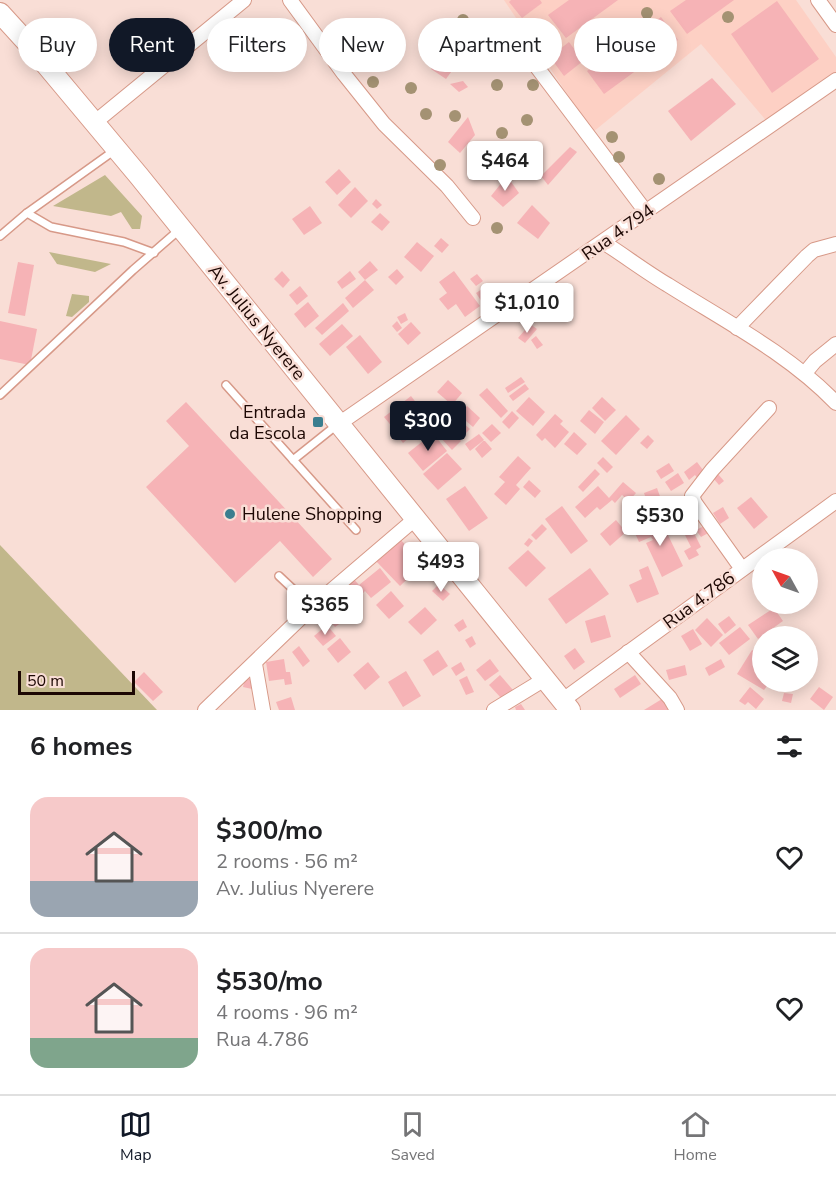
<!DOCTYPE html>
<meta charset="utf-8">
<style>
body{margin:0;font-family:"Nunito Sans",sans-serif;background:#f2f2f2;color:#202124;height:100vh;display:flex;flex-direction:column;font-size:22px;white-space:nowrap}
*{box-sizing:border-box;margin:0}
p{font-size:20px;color:#757577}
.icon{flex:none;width:33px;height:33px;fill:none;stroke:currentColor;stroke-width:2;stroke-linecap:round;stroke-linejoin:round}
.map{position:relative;height:710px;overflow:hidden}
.details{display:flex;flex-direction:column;background:#fff;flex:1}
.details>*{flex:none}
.banner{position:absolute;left:18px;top:18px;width:801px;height:54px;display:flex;gap:12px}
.needle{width:39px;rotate:310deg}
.controls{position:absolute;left:752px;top:548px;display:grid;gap:12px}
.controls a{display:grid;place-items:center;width:66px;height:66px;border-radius:50%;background:#fff;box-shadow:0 3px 15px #0003;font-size:30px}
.scale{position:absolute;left:18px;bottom:15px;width:117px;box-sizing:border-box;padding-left:6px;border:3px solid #1c0703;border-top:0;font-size:16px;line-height:21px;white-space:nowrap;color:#1c0703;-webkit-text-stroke:4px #f9ded6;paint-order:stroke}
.price{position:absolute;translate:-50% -51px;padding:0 14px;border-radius:6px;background:#fff;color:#222;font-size:20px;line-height:39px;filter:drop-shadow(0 2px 3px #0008)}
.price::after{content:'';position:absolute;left:50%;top:36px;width:18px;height:14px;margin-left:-9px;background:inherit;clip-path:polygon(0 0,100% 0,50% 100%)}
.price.current{background:#111827;color:#fff}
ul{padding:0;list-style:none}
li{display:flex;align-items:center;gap:18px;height:150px;padding:0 30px}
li+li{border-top:2px solid #e0e0e0}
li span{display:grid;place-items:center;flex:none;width:168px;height:120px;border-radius:18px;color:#555}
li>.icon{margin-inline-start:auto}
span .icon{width:72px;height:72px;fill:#fffc;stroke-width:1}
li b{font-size:26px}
h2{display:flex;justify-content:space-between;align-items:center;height:72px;padding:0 30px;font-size:26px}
.chip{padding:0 21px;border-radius:27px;background:#fff;box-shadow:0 3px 15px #0003;font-size:21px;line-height:54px}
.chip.current{background:#111827;color:#fff}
.menu{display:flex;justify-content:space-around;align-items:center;height:84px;border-top:2px solid #e0e0e0;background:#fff;font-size:16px;color:#757577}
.menu a{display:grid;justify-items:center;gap:3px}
.menu .current{color:#111827}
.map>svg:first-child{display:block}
.built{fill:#fdd0c4}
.green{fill:#c1b78b}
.building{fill:#f6b3b6}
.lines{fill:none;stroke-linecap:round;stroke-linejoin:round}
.lane-casing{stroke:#d79988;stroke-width:10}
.street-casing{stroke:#d79988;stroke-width:16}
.secondary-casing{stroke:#d79988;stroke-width:22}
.lane{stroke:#fff;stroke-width:7}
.street{stroke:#fff;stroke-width:14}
.secondary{stroke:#fff;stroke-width:20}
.tree{fill:#a49273}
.poi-dot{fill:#3b7e8f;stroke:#f9ded6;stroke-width:2}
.labels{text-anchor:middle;stroke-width:5;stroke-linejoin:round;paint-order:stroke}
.street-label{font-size:18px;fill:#1c0703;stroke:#f9ded6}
.poi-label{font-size:18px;fill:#1c0703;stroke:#f9ded6;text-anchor:end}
</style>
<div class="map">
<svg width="836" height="710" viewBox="0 0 836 710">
<rect width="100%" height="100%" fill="#f9ded6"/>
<polygon class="built" points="504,0 796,0 836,57 836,74 769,124 701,44 593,132"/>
<g class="green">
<polygon points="105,175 142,216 140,229 132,229 121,212 111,216 53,206"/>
<polygon points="49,252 111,264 95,272 57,264"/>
<polygon points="72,294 89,296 89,302 72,317 66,316"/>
<polygon points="0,545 157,710 0,710"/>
</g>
<g class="building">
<polygon points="511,0 540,0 542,3 522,18 509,2"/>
<polygon points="569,0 618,0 566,38 548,15"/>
<polygon points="686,0 734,0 687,34 670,11"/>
<polygon points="777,1 819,59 772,93 731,34"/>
<polygon points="661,17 678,40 604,94 587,71"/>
<polygon points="569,42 583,61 564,76 550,57"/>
<polygon points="445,53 454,68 446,79 431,69"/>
<polygon points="712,78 736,104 691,141 668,111"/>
<polygon points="463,81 468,87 459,92 450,84"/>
<polygon points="468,117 475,135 460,153 448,142"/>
<polygon points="570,147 577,152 548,185 541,176"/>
<polygon points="339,169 351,182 337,195 325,182"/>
<polygon points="507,176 519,193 503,207 491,196"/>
<polygon points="355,187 368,201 351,218 338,205"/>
<polygon points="376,199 382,205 377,209 372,204"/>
<polygon points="532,205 550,223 538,239 517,223"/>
<polygon points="310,206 322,223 304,235 292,219"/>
<polygon points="380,213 390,222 382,231 371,222"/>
<polygon points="441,238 449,245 442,253 434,246"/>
<polygon points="417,242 434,256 421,272 404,257"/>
<polygon points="370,261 378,270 365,280 358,272"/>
<polygon points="18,262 34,265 25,316 8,313"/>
<polygon points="397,269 404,277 396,285 388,277"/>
<polygon points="282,271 290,280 283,288 274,279"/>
<polygon points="350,271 356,279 342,289 337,282"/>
<polygon points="454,271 480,306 465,317 456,304 448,310 439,299 447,293 439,282"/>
<polygon points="477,274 483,281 476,286 470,279"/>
<polygon points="365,280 374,290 353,308 345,298"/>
<polygon points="488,285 494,294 482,302 476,293"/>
<polygon points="300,286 308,296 297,305 289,295"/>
<polygon points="308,302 319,316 305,328 294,314"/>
<polygon points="343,303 349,311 322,335 315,328"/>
<polygon points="405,313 408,320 401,324 397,317"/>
<polygon points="0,321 37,329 30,365 0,359"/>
<polygon points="397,321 402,328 397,332 392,326"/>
<polygon points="411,322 421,333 408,345 398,334"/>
<polygon points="342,324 353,336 330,356 319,344"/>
<polygon points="530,324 537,329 525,343 518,338"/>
<polygon points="360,335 382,362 368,374 346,347"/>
<polygon points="536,336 543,345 537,349 531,340"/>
<polygon points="521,377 525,382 508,393 505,388"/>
<polygon points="448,380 462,393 452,405 437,392"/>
<polygon points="525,384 529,389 513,401 509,396"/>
<polygon points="487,388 508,411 501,418 479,395"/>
<polygon points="411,396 421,409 394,429 384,417"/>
<polygon points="529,397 545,412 533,426 516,411"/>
<polygon points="602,397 616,410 605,421 592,408"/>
<polygon points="186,402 332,559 313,577 280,541 235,583 146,487 189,446 166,421"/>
<polygon points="467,406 480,418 473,427 459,415"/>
<polygon points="589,410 604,422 595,434 580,421"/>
<polygon points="512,411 519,418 509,429 502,422"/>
<polygon points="555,414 563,421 560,424 569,432 555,448 545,438 542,441 536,435"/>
<polygon points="626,415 640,429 616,455 601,441"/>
<polygon points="455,416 470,429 463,436 448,424"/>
<polygon points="413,419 421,428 403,443 395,433"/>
<polygon points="492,424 501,433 491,442 482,433"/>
<polygon points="448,427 461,441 452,450 439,436"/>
<polygon points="574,432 587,444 577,455 564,444"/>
<polygon points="433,433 447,451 423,471 408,453"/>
<polygon points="479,434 484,440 470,451 465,444"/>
<polygon points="648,435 654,441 647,449 640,443"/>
<polygon points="483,441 485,441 492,449 482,458 475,449"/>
<polygon points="447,453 462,469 438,490 423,474"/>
<polygon points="518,456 531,468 516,485 520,489 506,505 494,494 505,482 499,477"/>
<polygon points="603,457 613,467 607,473 597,463"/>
<polygon points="697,462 706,474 698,479 695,475 689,480 684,472"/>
<polygon points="669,463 674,471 661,479 656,471"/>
<polygon points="595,469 600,474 583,492 578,487"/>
<polygon points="678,473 684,483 671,491 665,482"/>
<polygon points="718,474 724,481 719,485 713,478"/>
<polygon points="529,480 541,491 535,498 523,487"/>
<polygon points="623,482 636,493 629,501 622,495 615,503 612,500 600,510 597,507 585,518 575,507 598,486 609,498"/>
<polygon points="465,486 488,518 469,531 446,499"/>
<polygon points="657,488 662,502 649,507 644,493"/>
<polygon points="751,497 768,517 754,529 737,508"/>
<polygon points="685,498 694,513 682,521 673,505"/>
<polygon points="562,506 588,541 571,554 545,519"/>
<polygon points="723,507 729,518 720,524 713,513"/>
<polygon points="663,517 669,528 658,533 659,537 667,533 683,566 662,577 646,543 653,540 651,537 639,542 634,531"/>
<polygon points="616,520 626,532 610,546 600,534"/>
<polygon points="542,524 547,529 536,540 531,535"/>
<polygon points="708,524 712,531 701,537 696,530"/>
<polygon points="693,531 701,547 696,550 699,555 689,560 684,551 691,547 685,535"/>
<polygon points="399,538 423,564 400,586 375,560"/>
<polygon points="529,538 533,541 528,547 524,544"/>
<polygon points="528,550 546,568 526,587 508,568"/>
<polygon points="648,566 659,594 637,603 629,585 642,579 639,570"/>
<polygon points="380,568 391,582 371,598 365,591 359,597 346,583 352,577 359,585"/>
<polygon points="590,568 609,594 566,624 548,599"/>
<polygon points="439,584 450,594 443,601 432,591"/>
<polygon points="344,587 362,607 346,622 328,603"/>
<polygon points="391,591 404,606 389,619 376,605"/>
<polygon points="425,607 437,620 421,635 408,622"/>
<polygon points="774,608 783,621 758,639 748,625"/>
<polygon points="331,610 342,622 335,627 325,615"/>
<polygon points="605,615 611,637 591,643 585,621"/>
<polygon points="729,616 736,625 725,634 718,624"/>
<polygon points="707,618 723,635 711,647 695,630"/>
<polygon points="463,619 467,627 459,632 454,625"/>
<polygon points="327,625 336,636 323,646 314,636"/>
<polygon points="740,627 750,639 729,655 719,643"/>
<polygon points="693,629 702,644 690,651 681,636"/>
<polygon points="472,636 476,644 470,648 465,640"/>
<polygon points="340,638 351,652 338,663 327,649"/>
<polygon points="299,646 310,661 303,667 292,652"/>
<polygon points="575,648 585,662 574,670 564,656"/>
<polygon points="438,650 448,666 433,676 423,660"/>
<polygon points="752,650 762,656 762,672 760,676 762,677 762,681 770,682 764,690 737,674"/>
<polygon points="807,651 812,657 808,660 812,664 807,667"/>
<polygon points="284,659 286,672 290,672 292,684 285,685 284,679 269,681 266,662"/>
<polygon points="490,659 499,671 485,681 476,670"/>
<polygon points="721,659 725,667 709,676 705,668"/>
<polygon points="368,662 380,677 365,690 353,675"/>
<polygon points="461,662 465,670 456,676 451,668"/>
<polygon points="685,665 687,675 669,680 666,670"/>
<polygon points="406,671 421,696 403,707 388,682"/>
<polygon points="144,672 163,692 153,701 134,682"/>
<polygon points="500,675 513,690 502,699 489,685"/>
<polygon points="635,675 641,684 620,698 614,689"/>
<polygon points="467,676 474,692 466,695 459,680"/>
<polygon points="245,678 254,680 252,689 243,687"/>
<polygon points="750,687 764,699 756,709 748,702 745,705 739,701"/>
<polygon points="819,687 833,697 824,710 810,699"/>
<polygon points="784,693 793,694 791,703 782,701"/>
<polygon points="291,697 295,710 279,710 276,702"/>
<polygon points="662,699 668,710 644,710"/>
<polygon points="521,704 525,710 516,710 515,707"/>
</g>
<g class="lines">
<defs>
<g id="lane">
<polyline points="27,213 115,150"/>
<polyline points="0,236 27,213 51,227 124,242 154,253"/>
<polyline points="226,385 356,530"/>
<polyline points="0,395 133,270 179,230"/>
<polyline points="293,460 338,424"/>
<polyline points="279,576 312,607"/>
</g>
<g id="street">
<polyline points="290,0 344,74 384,124 447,186 473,218"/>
<polyline points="818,0 836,25"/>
<polyline points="518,42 646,212"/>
<polyline points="94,123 244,0"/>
<path d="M603 242C625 256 646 272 668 285 725 321 789 354 836 403"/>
<polyline points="737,328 807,256 814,250 836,244"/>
<polyline points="805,373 815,361 836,344"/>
<polyline points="340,423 836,80"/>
<polyline points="742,569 695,503 692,496 712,470 769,408"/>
<polyline points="628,652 670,698 677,710"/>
<polyline points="255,664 263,710"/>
<polyline points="563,700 836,501"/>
<polyline points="205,710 312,607 415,519"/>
<polyline points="494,710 545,679"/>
</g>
<polyline id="secondary" points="0,13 32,48 139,176 570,710"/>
</defs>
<use href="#lane" class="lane-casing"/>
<use href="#street" class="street-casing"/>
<use href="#secondary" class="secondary-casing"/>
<use href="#lane" class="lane"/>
<use href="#street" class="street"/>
<use href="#secondary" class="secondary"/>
</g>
<g class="tree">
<circle cx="647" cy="13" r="6"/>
<circle cx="728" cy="17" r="6"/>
<circle cx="463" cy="20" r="6"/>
<circle cx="606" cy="26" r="6"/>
<circle cx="369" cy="27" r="6"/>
<circle cx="395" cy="43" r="6"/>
<circle cx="514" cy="66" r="6"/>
<circle cx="373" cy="82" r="6"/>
<circle cx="497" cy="85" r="6"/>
<circle cx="533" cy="85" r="6"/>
<circle cx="411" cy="88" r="6"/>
<circle cx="426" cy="114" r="6"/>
<circle cx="455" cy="116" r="6"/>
<circle cx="527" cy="120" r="6"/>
<circle cx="502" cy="133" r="6"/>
<circle cx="612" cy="137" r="6"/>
<circle cx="619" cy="157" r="6"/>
<circle cx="440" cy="165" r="6"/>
<circle cx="659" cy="179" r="6"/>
<circle cx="497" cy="228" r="6"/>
</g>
<g class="poi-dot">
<rect x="312" y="416" width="12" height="12" rx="3"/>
<circle cx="230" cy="514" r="6"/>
</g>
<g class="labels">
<g class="street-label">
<text transform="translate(618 232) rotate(-35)" y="6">Rua 4.794</text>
<text transform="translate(257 322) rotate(51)" y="6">Av. Julius Nyerere</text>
<text transform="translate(699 600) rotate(-36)" y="6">Rua 4.786</text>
</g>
<g class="poi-label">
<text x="306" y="418">Entrada<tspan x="306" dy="21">da Escola</tspan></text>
<text x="242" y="520" text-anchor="start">Hulene Shopping</text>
</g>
</g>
</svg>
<div class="controls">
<a><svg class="needle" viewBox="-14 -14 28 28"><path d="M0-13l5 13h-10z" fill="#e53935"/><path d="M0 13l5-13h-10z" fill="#757577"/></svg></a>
<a><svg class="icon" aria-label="layers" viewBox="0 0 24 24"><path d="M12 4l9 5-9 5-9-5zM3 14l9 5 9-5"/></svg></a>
</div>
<div class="scale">50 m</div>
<b class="price" style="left:505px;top:192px">$464</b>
<b class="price" style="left:527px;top:334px">$1,010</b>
<b class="price current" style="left:428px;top:452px">$300</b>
<b class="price" style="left:660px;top:547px">$530</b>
<b class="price" style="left:441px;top:593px">$493</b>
<b class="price" style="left:325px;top:636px">$365</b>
<div class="banner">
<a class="chip">Buy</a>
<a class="chip current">Rent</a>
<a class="chip">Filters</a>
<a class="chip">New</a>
<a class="chip">Apartment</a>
<a class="chip">House</a>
</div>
</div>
<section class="details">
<h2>6 homes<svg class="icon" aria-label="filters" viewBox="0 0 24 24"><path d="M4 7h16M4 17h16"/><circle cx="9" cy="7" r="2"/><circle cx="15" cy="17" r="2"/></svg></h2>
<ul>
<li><span style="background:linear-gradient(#f6c9c9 70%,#9aa5b1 0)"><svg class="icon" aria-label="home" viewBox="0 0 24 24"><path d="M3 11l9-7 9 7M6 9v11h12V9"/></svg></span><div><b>$300/mo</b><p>2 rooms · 56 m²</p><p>Av. Julius Nyerere</p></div><svg class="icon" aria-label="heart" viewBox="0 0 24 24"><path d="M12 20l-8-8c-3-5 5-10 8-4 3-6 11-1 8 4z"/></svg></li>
<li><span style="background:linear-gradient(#f6c9c9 75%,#7fa58c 0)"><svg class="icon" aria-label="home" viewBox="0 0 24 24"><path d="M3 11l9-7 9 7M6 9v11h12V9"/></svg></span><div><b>$530/mo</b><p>4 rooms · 96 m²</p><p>Rua 4.786</p></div><svg class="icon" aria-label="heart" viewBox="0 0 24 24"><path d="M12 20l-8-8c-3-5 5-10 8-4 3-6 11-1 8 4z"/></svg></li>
</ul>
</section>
<nav class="menu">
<a class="current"><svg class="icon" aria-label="map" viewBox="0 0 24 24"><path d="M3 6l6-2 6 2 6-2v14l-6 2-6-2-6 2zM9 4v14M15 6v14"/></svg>Map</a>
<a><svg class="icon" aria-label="saved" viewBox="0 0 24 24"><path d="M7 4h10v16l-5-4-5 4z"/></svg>Saved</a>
<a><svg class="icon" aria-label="home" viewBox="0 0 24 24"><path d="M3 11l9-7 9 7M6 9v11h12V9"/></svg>Home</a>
</nav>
